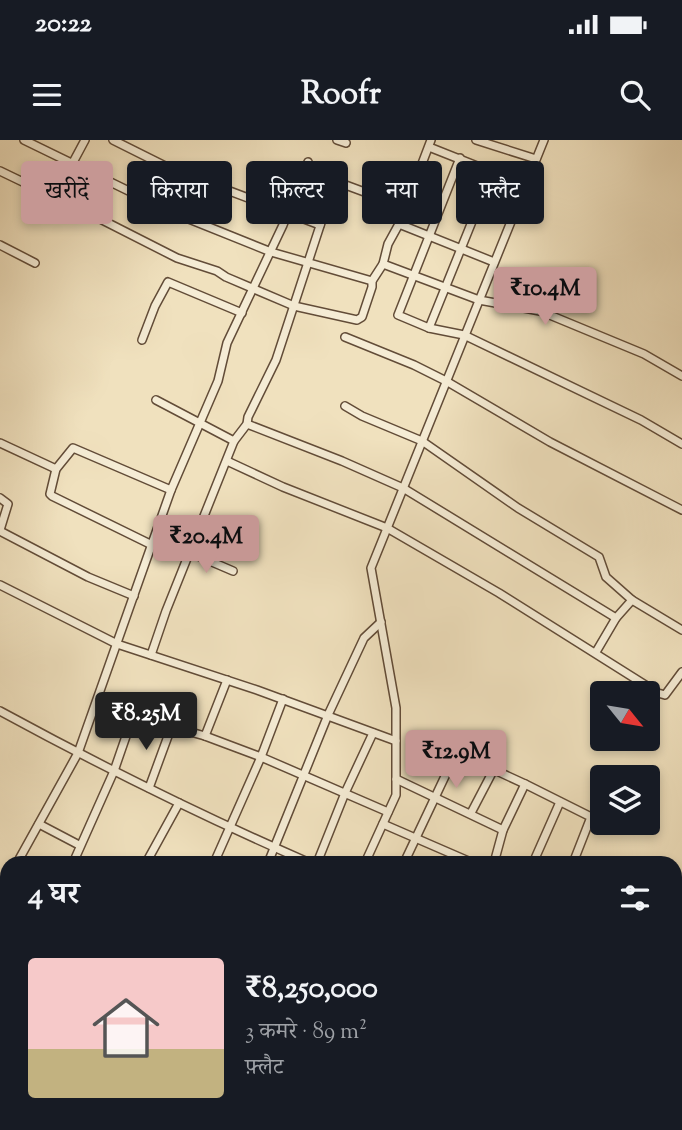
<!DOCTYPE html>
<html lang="hi">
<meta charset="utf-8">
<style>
body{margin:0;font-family:"Sorts Mill Goudy","Noto Serif Devanagari",serif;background:#20242c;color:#f1f3f6;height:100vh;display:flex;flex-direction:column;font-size:26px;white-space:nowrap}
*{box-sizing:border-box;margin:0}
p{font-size:23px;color:#9ea1a6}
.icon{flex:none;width:38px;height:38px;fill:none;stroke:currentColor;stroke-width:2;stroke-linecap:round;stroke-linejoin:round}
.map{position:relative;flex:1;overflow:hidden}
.sheet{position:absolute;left:0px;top:716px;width:682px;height:275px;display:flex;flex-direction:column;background:#171b24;border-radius:21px 21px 0 0;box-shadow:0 4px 10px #0003}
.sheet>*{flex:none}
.banner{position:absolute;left:21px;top:21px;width:640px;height:63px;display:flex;gap:14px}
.needle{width:46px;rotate:120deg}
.tools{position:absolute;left:590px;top:541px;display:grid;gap:14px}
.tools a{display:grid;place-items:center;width:70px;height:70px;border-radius:7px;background:#171b24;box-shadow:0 4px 10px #0003;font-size:35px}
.price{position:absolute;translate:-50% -60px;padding:0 16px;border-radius:7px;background:#c59692;color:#111;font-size:23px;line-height:46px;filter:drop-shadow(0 2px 4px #0008)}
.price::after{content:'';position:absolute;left:50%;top:42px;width:21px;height:16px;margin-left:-10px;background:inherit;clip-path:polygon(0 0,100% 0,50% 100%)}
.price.active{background:#222;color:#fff}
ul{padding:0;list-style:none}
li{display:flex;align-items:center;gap:21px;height:175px;padding:0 28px}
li+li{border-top:2px solid #363941}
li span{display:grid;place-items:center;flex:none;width:196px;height:140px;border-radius:7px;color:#555}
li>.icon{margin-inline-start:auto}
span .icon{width:84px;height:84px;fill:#fffc;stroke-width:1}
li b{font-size:30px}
h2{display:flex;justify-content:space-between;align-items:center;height:84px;padding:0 28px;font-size:30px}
.pill{padding:0 24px;border-radius:7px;background:#171b24;box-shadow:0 4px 10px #0003;font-size:24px;line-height:63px}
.pill.active{background:#c59692;color:#111}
.status{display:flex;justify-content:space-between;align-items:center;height:49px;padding:0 35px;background:#171b24;direction:ltr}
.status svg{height:19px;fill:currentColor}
header{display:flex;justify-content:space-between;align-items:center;height:91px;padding:0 28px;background:#171b24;font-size:32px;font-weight:800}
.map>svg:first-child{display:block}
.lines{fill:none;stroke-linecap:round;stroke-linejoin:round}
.street-casing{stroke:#624c38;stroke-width:10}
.primary-casing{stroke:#321b0b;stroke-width:13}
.street{stroke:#f5ecd5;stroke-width:7}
.primary{stroke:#f0e1be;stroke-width:10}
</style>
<div class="status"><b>20:22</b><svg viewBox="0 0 49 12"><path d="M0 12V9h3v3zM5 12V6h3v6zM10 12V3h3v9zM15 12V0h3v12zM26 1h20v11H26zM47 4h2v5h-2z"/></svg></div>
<header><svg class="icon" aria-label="menu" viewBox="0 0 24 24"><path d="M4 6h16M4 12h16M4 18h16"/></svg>Roofr<svg class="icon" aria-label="search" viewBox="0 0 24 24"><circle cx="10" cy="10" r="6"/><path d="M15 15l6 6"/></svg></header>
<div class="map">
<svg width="682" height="990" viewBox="0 0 682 990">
<rect width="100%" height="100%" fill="#f0e1be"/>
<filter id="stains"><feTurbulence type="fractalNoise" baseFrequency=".00286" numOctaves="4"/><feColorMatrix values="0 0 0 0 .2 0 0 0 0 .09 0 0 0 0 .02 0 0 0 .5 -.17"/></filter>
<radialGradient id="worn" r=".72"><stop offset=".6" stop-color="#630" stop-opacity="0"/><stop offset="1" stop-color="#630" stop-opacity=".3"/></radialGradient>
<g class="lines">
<defs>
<g id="street">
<polyline points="24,0 174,73 271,112 372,141"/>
<polyline points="113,0 171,29 320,85"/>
<polyline points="337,0 346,3"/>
<polyline points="476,0 536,19"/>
<polyline points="429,7 525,45"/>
<polyline points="460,18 398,175 429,188 464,195 641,280 682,304"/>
<polyline points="305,30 405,67"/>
<polyline points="0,31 50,55 55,56 177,118 217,131 226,137 294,166 357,180 362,177 372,147 372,141 383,124 388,104 399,84 431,0"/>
<polyline points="55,56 85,0"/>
<polyline points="399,84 494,122"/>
<polyline points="0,105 35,123"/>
<polyline points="383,124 479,160 540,171 644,214 682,236"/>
<polyline points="429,188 492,32"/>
<polyline points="345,197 414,225 446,241 550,302 682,370"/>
<polyline points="142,200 155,166 168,142 242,173"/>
<polyline points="156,260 234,301"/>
<polyline points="345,266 362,276 422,301 518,368 599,417 606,437 632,460 682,490"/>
<polyline points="247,284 342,321 403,348 616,478"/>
<polyline points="0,303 56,329"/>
<polyline points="227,321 283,347 387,388 499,453 658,553 665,555 682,532"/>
<polyline points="0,358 8,364 0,390"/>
<polyline points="0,391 88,437 134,456"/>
<polyline points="152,405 52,356 50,354 56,329 73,308 171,350"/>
<polyline points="191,413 233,431"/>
<polyline points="0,445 117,504 257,550 396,601"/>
<polyline points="596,512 616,478 632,460"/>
<polyline points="151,515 166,471 234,301 247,284 248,277 276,220 335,40"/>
<polyline points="98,558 133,576 205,596 261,617 388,672"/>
<path d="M0 571C101 626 204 677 310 723"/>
<polyline points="205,596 227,540"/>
<polyline points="432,601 525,644 503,690 494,723"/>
<polyline points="396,639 503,690"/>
<polyline points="525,644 591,677 573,723"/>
<polyline points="149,648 171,588"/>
<polyline points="471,673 494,629"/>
<polyline points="39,684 79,705"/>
<polyline points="383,684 473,723"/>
<polyline points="17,723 78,613 171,350 218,241 227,203 283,85 308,22"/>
<polyline points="73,723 114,631 133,576"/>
<polyline points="146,723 179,663"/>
<polyline points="214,723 261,617 283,559"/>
<polyline points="268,723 328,575 364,498 381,482"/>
<polyline points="317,723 345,653 373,593"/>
<polyline points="365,723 396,655 396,568 371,428 544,0"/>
<polyline points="404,723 456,613"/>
<polyline points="533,723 560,662"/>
<polyline points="0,753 7,740"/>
<polyline points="0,816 7,803"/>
<polyline points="0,850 7,854"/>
<polyline points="0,879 7,867"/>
<polyline points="676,924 682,923"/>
<polyline points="0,933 7,936"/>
<polyline points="676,945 682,958"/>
<polyline points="86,984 97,990 100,984"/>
<polyline points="250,984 260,990"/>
<polyline points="24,990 28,984"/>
<polyline points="61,990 65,984"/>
<polyline points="131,990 135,984"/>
<polyline points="223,990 226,984"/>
</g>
<g id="primary">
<polyline points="676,800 682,796"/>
<polyline points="329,990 341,984"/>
</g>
</defs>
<use href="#street" class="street-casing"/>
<use href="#primary" class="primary-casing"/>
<use href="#street" class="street"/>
<use href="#primary" class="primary"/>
</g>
<rect width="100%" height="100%" filter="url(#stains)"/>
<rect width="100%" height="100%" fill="url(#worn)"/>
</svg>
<div class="tools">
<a><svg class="needle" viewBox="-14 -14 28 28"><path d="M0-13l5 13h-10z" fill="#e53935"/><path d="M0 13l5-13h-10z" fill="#9ea1a6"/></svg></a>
<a><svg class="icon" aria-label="layers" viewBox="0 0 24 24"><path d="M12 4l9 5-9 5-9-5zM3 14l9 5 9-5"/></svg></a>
</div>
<b class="price" style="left:545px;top:187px">₹10.4M</b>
<b class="price" style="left:206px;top:435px">₹20.4M</b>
<b class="price active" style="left:146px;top:612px">₹8.25M</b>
<b class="price" style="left:456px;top:650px">₹12.9M</b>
<div class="banner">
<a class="pill active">खरीदें</a>
<a class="pill">किराया</a>
<a class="pill">फ़िल्टर</a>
<a class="pill">नया</a>
<a class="pill">फ़्लैट</a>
</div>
<section class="sheet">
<h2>4 घर<svg class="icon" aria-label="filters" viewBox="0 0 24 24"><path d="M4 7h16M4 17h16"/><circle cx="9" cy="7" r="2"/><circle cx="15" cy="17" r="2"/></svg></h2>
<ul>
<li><span style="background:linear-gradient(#f6c9c9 65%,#c2b280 0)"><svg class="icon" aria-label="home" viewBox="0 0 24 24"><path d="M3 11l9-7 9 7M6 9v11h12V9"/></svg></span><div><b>₹8,250,000</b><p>3 कमरे · 89 m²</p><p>फ़्लैट</p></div></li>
</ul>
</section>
</div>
